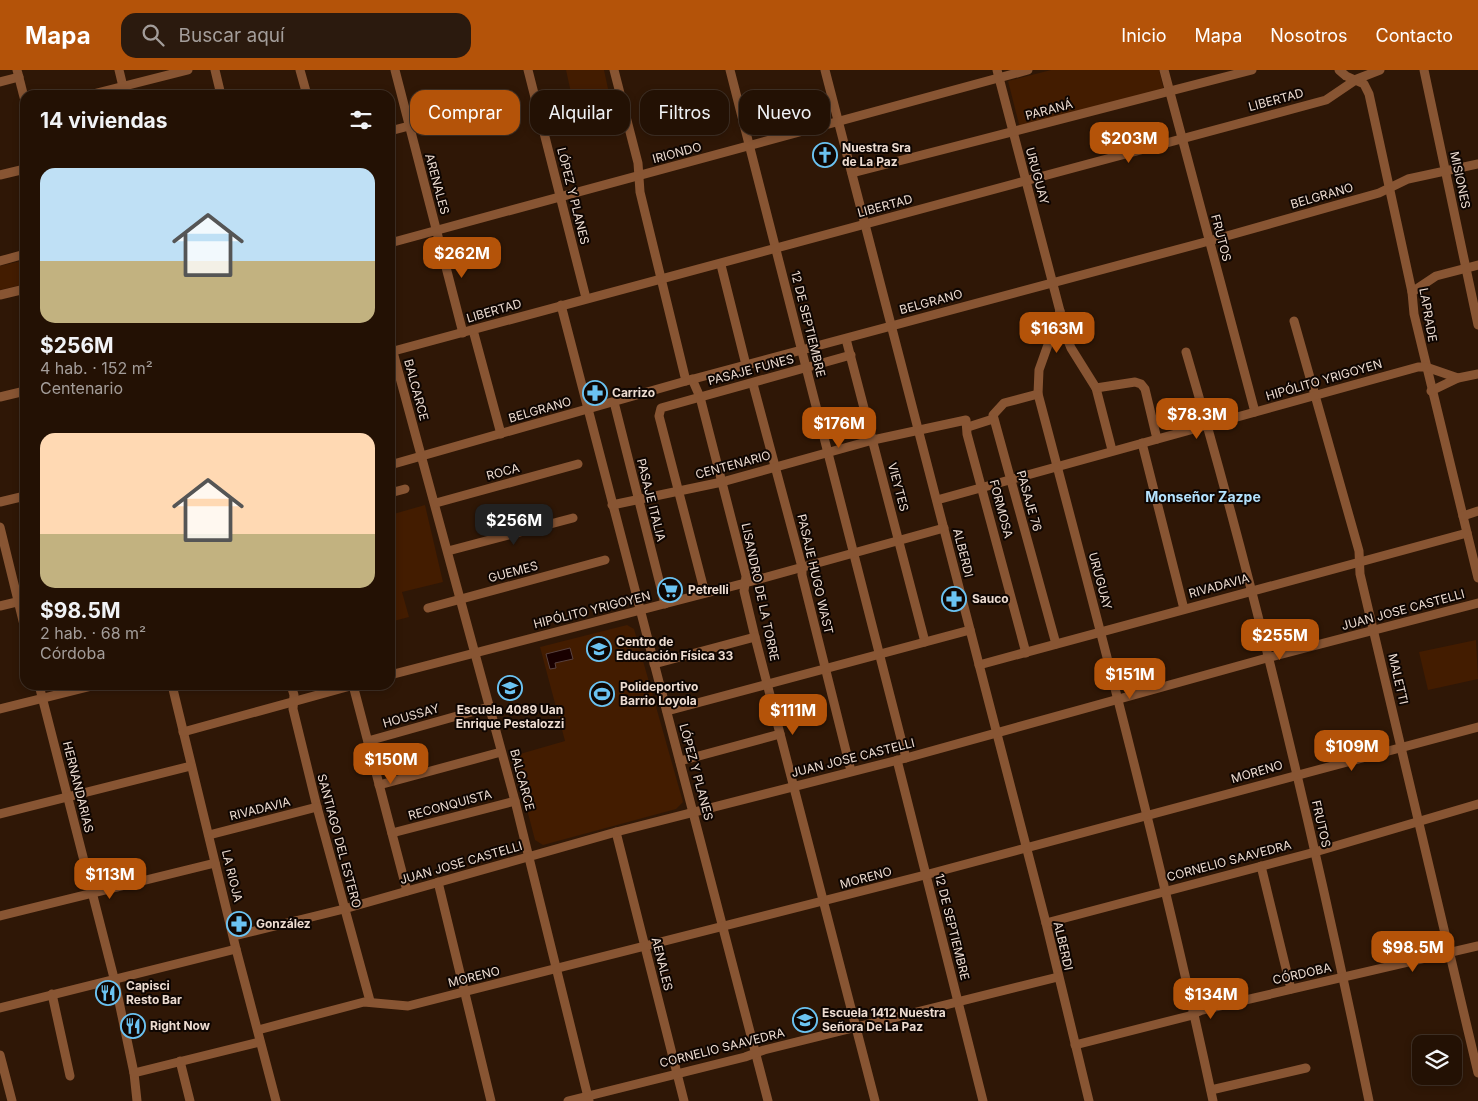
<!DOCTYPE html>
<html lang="es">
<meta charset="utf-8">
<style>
body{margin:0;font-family:Inter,sans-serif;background:#2b1a0e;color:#f1f3f6;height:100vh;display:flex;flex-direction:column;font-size:19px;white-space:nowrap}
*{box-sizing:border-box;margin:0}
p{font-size:16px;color:#a39d9a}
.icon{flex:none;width:28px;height:28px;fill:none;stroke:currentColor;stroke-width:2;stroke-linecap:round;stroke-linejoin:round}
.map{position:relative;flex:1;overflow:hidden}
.sheet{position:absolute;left:20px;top:20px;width:375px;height:600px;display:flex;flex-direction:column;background:#231104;border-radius:15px;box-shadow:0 2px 8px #0003,0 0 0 1px #403126}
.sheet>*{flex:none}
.hud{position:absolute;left:410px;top:20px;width:475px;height:45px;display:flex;gap:10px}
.controls{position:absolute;left:1412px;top:965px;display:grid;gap:10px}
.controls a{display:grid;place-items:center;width:50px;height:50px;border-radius:10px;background:#231104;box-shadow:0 2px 8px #0003,0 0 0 1px #403126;font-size:25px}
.price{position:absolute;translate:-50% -42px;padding:0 11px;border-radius:10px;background:#b45309;color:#fff;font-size:16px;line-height:32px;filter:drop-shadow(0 1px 2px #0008)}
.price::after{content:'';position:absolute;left:50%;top:30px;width:15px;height:11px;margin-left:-8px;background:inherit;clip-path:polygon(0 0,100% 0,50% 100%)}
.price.active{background:#222;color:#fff}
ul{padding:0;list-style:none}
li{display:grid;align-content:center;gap:10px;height:265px;padding:0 20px}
li span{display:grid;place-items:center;height:155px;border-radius:15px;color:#555}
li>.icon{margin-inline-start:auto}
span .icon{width:90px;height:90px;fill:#fffc;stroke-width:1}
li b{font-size:21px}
h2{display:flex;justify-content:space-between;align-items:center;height:60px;padding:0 20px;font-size:21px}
.chip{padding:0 18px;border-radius:15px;background:#231104;box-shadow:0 2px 8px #0003,0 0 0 1px #403126;font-size:18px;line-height:45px}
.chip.active{background:#b45309;color:#fff}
header{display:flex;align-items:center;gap:30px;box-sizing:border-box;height:70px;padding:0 25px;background:#b45309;color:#fff}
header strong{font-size:24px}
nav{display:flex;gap:28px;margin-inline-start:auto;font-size:18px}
.search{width:350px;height:45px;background:#2b1a0e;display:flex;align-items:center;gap:12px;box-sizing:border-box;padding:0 18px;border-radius:15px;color:#a39d9a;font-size:19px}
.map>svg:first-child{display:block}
.green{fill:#431c00}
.water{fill:#190000;stroke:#59423f}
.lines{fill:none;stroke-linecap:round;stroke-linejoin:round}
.minor{stroke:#853;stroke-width:9}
.labels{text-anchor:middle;stroke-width:4;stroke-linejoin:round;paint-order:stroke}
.street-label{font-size:12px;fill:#eddcd1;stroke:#0f0602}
.poi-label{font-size:12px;font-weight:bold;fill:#eddcd1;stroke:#0f0602;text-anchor:start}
.neighbourhood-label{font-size:14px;font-weight:bold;fill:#b4e2fd;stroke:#0f0602}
</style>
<header>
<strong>Mapa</strong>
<div class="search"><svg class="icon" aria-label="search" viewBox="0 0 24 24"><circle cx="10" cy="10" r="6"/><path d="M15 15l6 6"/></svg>Buscar aquí</div>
<nav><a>Inicio</a><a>Mapa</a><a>Nosotros</a><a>Contacto</a></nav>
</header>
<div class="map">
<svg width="1478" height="1031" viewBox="0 0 1478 1031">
<rect width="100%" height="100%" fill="#2f1706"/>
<g class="green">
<polygon points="566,0 604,0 615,51 579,59"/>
<polygon points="1051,0 1159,0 1164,20 1020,58 1008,11"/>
<polygon points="25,190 25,214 0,220 0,196"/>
<polygon points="425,435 443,512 402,522 409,547 390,552 390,472 392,471 390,445"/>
<polygon points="627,555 634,559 683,732 676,739 543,775 535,770 513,686 565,671 540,577"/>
<polygon points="1476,570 1478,609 1428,620 1419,582"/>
</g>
<polygon class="water" points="570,578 573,589 555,593 556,598 550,599 546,584"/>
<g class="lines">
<g class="minor">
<polyline points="17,0 25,31"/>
<polyline points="119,0 125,25"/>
<polyline points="215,0 221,25"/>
<polyline points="300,0 307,25"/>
<polyline points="395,0 463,263"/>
<polyline points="528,0 586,228"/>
<polyline points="614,0 638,93 640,122 686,311"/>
<polyline points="730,0 906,688"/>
<polyline points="825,0 1046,853 1089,1031"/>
<polyline points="997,0 1067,268 1071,278 1096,318 1112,380"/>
<polyline points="1164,0 1255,342"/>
<polyline points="1339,0 1346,6 1364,14 1369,24 1412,222 1414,244 1478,508"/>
<polyline points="1424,0 1478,255"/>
<polyline points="0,12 19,7"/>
<polyline points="89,25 188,0"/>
<polyline points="390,61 409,56"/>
<polyline points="852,103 1252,0"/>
<polyline points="0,105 25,99"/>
<polyline points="390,173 1028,0"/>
<polyline points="0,191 25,184"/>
<polyline points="721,195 746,295"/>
<polyline points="1412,222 1436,206 1478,195"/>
<polyline points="0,225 25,219"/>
<polyline points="561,235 768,1031"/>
<path d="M1060 241 1039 300 1038 324C1100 558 1162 793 1213 1031"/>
<polyline points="1294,251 1359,481 1360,504 1478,1003"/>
<polyline points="473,260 501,364"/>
<polyline points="846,269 925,572"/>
<polyline points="390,282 1326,30 1357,9 1380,0"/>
<polyline points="393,282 515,731 589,1031"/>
<path d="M1186 282C1258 528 1317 779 1369 1031"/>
<polyline points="692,309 700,327 746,506 744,521 755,567 875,1031"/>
<polyline points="753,314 802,497 802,505 851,701"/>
<polyline points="1096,318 1135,312 1141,314 1145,319 1157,369"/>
<polyline points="1431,321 1458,308 1478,304"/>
<polyline points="1038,324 1004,333 993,345 1056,574"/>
<polyline points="0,327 25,321"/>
<polyline points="614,332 665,534"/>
<polyline points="968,357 993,349"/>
<polyline points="1142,373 1184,539"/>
<polyline points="390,395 686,311 1209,171 1379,123 1408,109 1478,94"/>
<polyline points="390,423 405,419"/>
<polyline points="937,430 1418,297 1426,297 1458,308"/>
<polyline points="0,432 25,426"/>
<polyline points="436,433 578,394"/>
<polyline points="612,435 722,412 873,370 966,350 967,364 1026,583"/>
<polyline points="1463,446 1478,441"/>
<polyline points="0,457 25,559"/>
<polyline points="448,481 573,448"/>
<polyline points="705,523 659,346 661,338 851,285"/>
<polyline points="0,536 25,530"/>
<polyline points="428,538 605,490"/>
<polyline points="654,594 755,567"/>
<polyline points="979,595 1467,463"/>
<polyline points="390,605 745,513 944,458"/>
<polyline points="39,615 114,908 134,1003 137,1031"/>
<polyline points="172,615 236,879 276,1031"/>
<polyline points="291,615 294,625 293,639 317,737 370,931"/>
<polyline points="353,615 407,821"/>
<polyline points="0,639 96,615"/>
<polyline points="667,641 970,560"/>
<polyline points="183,662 354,615"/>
<polyline points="368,671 489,637"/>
<polyline points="897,690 983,1031"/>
<polyline points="680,691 780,664"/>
<polyline points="379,715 501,682"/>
<polyline points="0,744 191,696"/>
<polyline points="616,762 684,1031"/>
<polyline points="392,763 515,731"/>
<polyline points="209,765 317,737"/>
<polyline points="1261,796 1291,919"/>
<polyline points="438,812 491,1031"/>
<polyline points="0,846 215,793"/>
<polyline points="1046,853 1315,782 1478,734"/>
<polyline points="234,866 344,839 616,762 906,688 1267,588 1478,533"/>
<polyline points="52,924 70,1006"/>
<polyline points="0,938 236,879"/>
<polyline points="258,960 364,932 408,936 925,805 1478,657"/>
<polyline points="1075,975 1189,946 1202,940 1478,876"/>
<polyline points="0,985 12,1031"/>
<polyline points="180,991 190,1031"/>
<polyline points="134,1003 260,972"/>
<polyline points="1211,1020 1306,998"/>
<polyline points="568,1031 745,987 764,980 1058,907"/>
</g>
</g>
<defs>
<symbol id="church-ring" viewBox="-11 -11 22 22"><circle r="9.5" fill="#0f0602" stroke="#6bc3f2" stroke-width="1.5"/><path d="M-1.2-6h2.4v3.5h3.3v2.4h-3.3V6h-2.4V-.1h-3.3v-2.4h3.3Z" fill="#6bc3f2"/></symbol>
<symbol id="pharmacy-ring" viewBox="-11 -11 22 22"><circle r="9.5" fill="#0f0602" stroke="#6bc3f2" stroke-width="1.5"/><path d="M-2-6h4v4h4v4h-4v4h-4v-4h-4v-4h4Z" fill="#6bc3f2"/></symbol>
<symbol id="supermarket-ring" viewBox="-11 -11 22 22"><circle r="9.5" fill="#0f0602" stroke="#6bc3f2" stroke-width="1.5"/><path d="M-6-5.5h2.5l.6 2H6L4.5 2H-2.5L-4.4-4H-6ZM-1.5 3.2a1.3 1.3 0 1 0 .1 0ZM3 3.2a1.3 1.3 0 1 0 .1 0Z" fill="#6bc3f2"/></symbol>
<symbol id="school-ring" viewBox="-11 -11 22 22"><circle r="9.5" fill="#0f0602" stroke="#6bc3f2" stroke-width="1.5"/><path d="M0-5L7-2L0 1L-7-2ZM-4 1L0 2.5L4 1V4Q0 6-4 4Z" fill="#6bc3f2"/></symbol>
<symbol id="stadium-ring" viewBox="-11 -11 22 22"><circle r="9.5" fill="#0f0602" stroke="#6bc3f2" stroke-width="1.5"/><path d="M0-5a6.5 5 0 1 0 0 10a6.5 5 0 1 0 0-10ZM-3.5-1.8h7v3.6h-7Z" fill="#6bc3f2"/></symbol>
<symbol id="restaurant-ring" viewBox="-11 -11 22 22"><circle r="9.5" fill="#0f0602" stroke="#6bc3f2" stroke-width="1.5"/><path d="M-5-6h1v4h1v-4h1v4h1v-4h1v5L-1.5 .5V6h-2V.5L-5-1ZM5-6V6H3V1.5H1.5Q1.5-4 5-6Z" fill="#6bc3f2"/></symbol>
</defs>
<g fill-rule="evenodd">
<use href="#church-ring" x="811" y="71" width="28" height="28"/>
<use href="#pharmacy-ring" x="581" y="309" width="28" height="28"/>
<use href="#supermarket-ring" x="656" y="506" width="28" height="28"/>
<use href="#pharmacy-ring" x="940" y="515" width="28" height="28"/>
<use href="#school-ring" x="585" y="565" width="28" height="28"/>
<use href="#school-ring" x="496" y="604" width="28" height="28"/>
<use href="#stadium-ring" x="588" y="610" width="28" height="28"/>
<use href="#pharmacy-ring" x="225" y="840" width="28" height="28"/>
<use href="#restaurant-ring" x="94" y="909" width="28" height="28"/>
<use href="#school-ring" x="791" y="936" width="28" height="28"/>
<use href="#restaurant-ring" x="119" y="942" width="28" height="28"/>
</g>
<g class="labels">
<g class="street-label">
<text transform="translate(1276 30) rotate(-15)" y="4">LIBERTAD</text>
<text transform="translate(1049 40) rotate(-15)" y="4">PARANÁ</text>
<text transform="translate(677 83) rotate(-15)" y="4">IRIONDO</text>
<text transform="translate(1037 106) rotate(75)" y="4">URUGUAY</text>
<text transform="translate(1460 110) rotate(78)" y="4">MISIONES</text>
<text transform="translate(437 114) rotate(75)" y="4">ARENALES</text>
<text transform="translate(573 126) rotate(76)" y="4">LÓPEZ Y PLANES</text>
<text transform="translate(1322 126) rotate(-16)" y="4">BELGRANO</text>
<text transform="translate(885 136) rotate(-15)" y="4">LIBERTAD</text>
<text transform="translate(1221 168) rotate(75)" y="4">FRUTOS</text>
<text transform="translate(931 232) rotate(-15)" y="4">BELGRANO</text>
<text transform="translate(494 241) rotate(-16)" y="4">LIBERTAD</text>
<text transform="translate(1428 245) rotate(80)" y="4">LAPRADE</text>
<text transform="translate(808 254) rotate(76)" y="4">12 DE SEPTIEMBRE</text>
<text transform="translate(751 300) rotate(-15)" y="4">PASAJE FUNES</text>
<text transform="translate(1324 310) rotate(-16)" y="4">HIPÓLITO YRIGOYEN</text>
<text transform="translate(416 320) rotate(75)" y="4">BALCARCE</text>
<text transform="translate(540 340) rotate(-16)" y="4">BELGRANO</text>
<text transform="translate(733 395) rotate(-15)" y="4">CENTENARIO</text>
<text transform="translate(503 402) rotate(-15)" y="4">ROCA</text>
<text transform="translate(898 417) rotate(75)" y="4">VIEYTES</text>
<text transform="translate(651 430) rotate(76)" y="4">PASAJE ITALIA</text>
<text transform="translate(1029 431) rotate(74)" y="4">PASAJE 76</text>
<text transform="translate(1001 439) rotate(75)" y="4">FORMOSA</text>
<text transform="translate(963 483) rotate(76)" y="4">ALBERDI</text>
<text transform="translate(513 502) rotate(-15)" y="4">GUEMES</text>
<text transform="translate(815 504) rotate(77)" y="4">PASAJE HUGO WAST</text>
<text transform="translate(1100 511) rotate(75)" y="4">URUGUAY</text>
<text transform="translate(1219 516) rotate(-15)" y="4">RIVADAVIA</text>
<text transform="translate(760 522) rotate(78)" y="4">LISANDRO DE LA TORRE</text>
<text transform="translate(592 540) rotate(-14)" y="4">HIPÓLITO YRIGOYEN</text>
<text transform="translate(1403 540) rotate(-15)" y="4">JUAN JOSE CASTELLI</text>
<text transform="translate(1398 609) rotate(77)" y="4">MALETTI</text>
<text transform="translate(411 646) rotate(-16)" y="4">HOUSSAY</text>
<text transform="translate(853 688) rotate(-14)" y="4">JUAN JOSE CASTELLI</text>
<text transform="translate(696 702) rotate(75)" y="4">LÓPEZ Y PLANES</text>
<text transform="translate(1257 702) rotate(-16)" y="4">MORENO</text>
<text transform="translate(522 710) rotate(75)" y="4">BALCARCE</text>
<text transform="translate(78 717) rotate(76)" y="4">HERNANDARIAS</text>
<text transform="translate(450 735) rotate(-15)" y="4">RECONQUISTA</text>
<text transform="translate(260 739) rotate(-14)" y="4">RIVADAVIA</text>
<text transform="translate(1321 754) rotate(77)" y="4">FRUTOS</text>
<text transform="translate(339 771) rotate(75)" y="4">SANTIAGO DEL ESTERO</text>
<text transform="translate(1229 791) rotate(-15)" y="4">CORNELIO SAAVEDRA</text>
<text transform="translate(461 793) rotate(-16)" y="4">JUAN JOSE CASTELLI</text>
<text transform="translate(232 806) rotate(76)" y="4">LA RIOJA</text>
<text transform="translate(866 808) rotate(-15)" y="4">MORENO</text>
<text transform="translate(952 857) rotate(76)" y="4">12 DE SEPTIEMBRE</text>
<text transform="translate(1063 876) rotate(77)" y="4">ALBERDI</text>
<text transform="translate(662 894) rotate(76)" y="4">AENALES</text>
<text transform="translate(1302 904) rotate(-13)" y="4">CÓRDOBA</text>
<text transform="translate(474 907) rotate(-14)" y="4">MORENO</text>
<text transform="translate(722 978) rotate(-14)" y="4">CORNELIO SAAVEDRA</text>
</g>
<g class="poi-label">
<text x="842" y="82">Nuestra Sra<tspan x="842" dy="14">de La Paz</tspan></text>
<text x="612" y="327">Carrizo</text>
<text x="688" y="524">Petrelli</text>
<text x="972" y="533">Sauco</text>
<text x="616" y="576">Centro de<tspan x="616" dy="14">Educación Física 33</tspan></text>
<text x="620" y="621">Polideportivo<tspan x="620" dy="14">Barrio Loyola</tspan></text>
<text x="510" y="644" text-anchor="middle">Escuela 4089 Uan<tspan x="510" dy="14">Enrique Pestalozzi</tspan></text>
<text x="256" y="858">González</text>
<text x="126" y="920">Capisci<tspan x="126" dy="14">Resto Bar</tspan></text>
<text x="822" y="947">Escuela 1412 Nuestra<tspan x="822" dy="14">Señora De La Paz</tspan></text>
<text x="150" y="960">Right Now</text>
</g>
<g class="neighbourhood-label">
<text x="1203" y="432">Monseñor Zazpe</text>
</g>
</g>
</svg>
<div class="controls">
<a><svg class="icon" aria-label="layers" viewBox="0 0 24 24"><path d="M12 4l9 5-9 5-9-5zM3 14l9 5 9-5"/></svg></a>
</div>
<b class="price" style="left:1129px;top:94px">$203M</b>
<b class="price" style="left:462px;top:209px">$262M</b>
<b class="price" style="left:1057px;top:284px">$163M</b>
<b class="price" style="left:1197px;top:370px">$78.3M</b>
<b class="price" style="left:839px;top:379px">$176M</b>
<b class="price active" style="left:514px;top:476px">$256M</b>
<b class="price" style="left:1280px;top:591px">$255M</b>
<b class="price" style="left:1130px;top:630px">$151M</b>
<b class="price" style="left:793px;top:666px">$111M</b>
<b class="price" style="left:1352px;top:702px">$109M</b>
<b class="price" style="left:391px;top:715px">$150M</b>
<b class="price" style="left:110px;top:830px">$113M</b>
<b class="price" style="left:1413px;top:903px">$98.5M</b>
<b class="price" style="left:1211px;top:950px">$134M</b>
<div class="hud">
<a class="chip active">Comprar</a>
<a class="chip">Alquilar</a>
<a class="chip">Filtros</a>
<a class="chip">Nuevo</a>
</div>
<section class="sheet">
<h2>14 viviendas<svg class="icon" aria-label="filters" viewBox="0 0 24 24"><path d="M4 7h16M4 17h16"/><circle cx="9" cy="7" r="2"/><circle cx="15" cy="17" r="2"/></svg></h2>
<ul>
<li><span style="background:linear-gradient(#bfe0f5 60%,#c2b280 0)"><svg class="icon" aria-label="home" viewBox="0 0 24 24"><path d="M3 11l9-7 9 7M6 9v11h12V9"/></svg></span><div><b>$256M</b><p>4 hab. · 152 m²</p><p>Centenario</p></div></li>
<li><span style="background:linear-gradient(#ffd9b3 65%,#c2b280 0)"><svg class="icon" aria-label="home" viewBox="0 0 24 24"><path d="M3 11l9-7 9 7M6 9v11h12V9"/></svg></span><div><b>$98.5M</b><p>2 hab. · 68 m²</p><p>Córdoba</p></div></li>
</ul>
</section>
</div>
